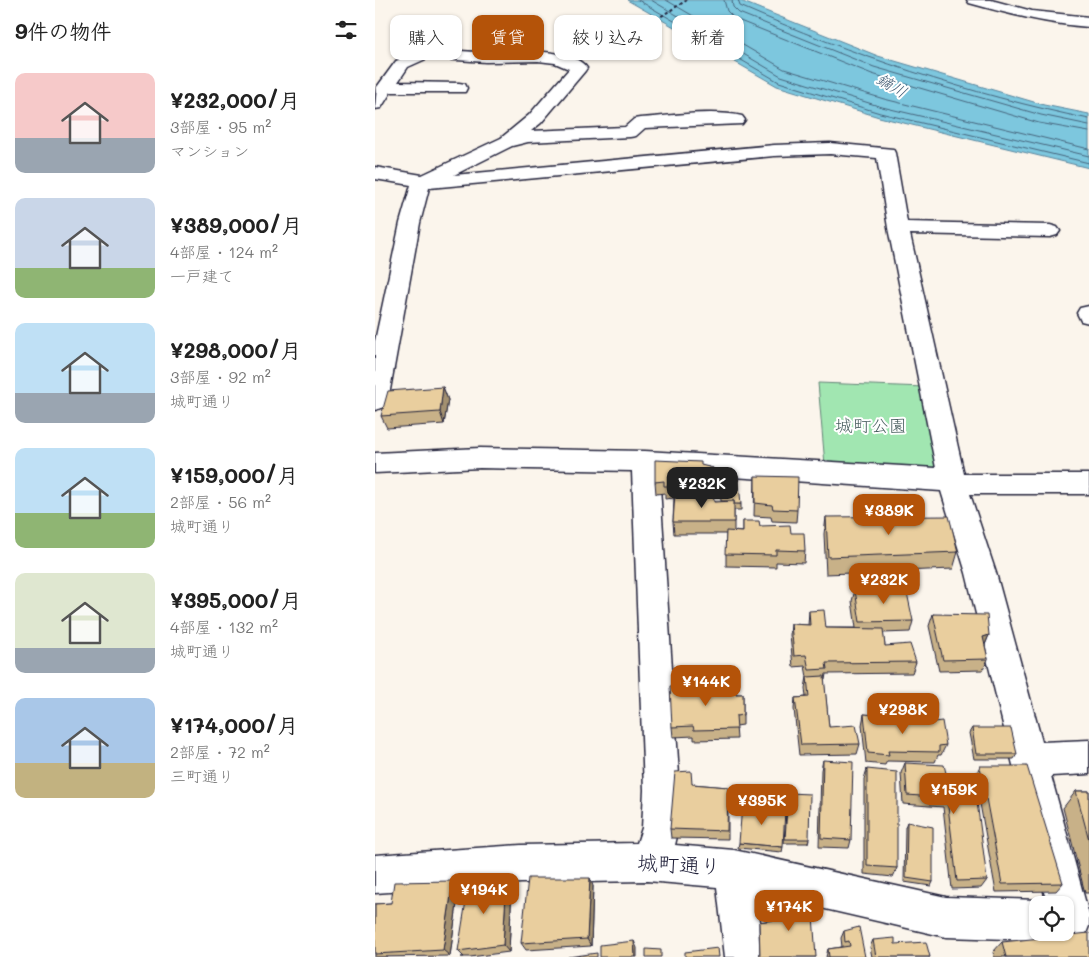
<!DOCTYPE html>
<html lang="ja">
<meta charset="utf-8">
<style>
body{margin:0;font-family:Mali,"Klee One",sans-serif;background:#f2f2f2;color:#222;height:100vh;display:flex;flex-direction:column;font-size:19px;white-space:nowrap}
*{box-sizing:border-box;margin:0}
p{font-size:16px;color:#767676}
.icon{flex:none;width:28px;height:28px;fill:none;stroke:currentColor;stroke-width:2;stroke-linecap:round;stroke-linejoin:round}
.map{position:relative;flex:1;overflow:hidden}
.side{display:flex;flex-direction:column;background:#fff;width:375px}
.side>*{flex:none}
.banner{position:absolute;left:15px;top:15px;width:475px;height:45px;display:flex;gap:10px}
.fabs{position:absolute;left:654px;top:896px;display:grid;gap:10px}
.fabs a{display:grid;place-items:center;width:45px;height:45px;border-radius:10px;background:#fff;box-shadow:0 1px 4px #0004;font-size:25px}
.price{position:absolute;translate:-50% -42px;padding:0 11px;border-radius:10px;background:#b45309;color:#fff;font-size:16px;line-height:32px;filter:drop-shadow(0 1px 2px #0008)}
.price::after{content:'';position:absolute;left:50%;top:30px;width:15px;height:11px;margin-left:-8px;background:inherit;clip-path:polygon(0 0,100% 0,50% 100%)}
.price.current{background:#222;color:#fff}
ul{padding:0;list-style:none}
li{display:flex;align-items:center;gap:15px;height:125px;padding:0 15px}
li span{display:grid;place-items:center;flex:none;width:140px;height:100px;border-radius:10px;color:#555}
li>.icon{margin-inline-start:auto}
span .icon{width:60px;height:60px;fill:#fffc;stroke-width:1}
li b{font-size:21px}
h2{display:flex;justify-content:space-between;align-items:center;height:60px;padding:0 15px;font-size:21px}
.chip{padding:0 18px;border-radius:10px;background:#fff;box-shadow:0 1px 4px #0004;font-size:18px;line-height:45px}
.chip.current{background:#b45309;color:#fff}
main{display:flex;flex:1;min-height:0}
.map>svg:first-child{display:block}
.green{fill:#a1e6b1;stroke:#628476}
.water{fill:#7dc7de;stroke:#59859d}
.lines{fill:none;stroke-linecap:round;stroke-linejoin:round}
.shore{stroke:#46647c;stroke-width:1}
.minor-casing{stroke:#22223b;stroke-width:3}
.path{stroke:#22223b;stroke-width:2;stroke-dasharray:3 2.5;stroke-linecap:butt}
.minor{fill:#fff;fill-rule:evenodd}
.wall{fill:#c8b188;stroke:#22223b}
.shaded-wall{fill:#a3906f;stroke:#22223b}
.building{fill:#e9ce9e;stroke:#22223b}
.labels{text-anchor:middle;stroke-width:4;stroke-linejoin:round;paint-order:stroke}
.far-water-label{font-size:16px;font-style:italic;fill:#425c74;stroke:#fff}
.park-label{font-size:18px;fill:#485d5e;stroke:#fff}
.near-street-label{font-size:21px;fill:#22223b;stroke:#fff}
</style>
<main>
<section class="side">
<h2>9件の物件<svg class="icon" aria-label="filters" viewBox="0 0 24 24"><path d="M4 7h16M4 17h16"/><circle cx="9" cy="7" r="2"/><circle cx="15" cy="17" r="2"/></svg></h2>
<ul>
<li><span style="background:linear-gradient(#f6c9c9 65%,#9aa5b1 0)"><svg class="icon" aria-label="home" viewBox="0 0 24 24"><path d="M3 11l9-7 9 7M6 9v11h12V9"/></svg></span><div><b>¥232,000/月</b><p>3部屋 · 95 m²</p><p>マンション</p></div></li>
<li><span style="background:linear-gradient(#c9d6e8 70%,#8fb573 0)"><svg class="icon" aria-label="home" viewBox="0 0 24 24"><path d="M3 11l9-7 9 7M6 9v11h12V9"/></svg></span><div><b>¥389,000/月</b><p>4部屋 · 124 m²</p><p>一戸建て</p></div></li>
<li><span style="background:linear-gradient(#bfe0f5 70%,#9aa5b1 0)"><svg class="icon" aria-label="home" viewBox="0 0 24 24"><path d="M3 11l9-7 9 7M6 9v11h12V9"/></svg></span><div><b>¥298,000/月</b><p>3部屋 · 92 m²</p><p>城町通り</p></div></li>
<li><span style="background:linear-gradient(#bfe0f5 65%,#8fb573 0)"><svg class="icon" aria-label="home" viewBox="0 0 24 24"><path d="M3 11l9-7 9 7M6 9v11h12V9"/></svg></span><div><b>¥159,000/月</b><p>2部屋 · 56 m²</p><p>城町通り</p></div></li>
<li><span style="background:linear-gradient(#dfe7d0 75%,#9aa5b1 0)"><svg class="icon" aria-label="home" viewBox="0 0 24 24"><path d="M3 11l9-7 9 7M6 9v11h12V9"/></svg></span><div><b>¥395,000/月</b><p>4部屋 · 132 m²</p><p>城町通り</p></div></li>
<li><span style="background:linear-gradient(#a9c7e8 65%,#c2b280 0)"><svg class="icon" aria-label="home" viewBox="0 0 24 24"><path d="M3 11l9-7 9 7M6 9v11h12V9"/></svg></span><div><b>¥174,000/月</b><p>2部屋 · 72 m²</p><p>三町通り</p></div></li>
</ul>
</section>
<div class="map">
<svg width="714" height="957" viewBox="0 0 714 957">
<rect width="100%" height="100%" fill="#fbf5ec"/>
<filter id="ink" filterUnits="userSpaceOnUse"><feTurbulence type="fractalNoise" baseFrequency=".02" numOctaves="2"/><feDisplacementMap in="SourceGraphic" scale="10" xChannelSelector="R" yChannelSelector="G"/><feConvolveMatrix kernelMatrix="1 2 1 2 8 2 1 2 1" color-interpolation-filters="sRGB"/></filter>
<g filter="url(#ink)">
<polygon class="green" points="443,383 550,387 570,470 450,465"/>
<polygon class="water" points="252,0 363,0 503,56 669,105 714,114 714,168 504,117 402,86"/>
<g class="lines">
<g class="shore">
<polyline points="263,0 404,82 505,113 714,163"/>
<polyline points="276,0 406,76 507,107 714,156"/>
<polyline points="291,0 409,69 509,99 714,149"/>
<polyline points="349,0 352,11 360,19 497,74 664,123 714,132"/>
<polyline points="357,0 358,7 364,13 499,67 666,115 714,125"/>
<path d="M363 0 365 6C477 55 594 94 714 119"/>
</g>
<defs>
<g id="minor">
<path d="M592 0H616L657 11 714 17V27C672 24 634 14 594 3Z"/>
<path d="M51 48C71 50 92 52 112 52 136 52 197 46 212 68L210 71 166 123 156 131 250 127 259 119 265 118C296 116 337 109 367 116L370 120 367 124 270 128 261 136 255 137 153 142 137 146 79 175 399 145 455 143 518 149 520 153 532 222 675 225 682 227 685 231 682 235 675 237 535 234 589 474H714V494H595L621 573 667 742 714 740V774L676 776 714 915V926L710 936 696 942 682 936 681 932H690V905H662V932H677L662 940 571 937 381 893 390 957H350L342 887 272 881 146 883 0 893V855L146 845 262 843 267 828 269 790 257 471 105 468 0 473V453L105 448 270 451 561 468 513 228 502 158 455 154 399 156 54 188 45 223 13 401 9 407 0 410V341L25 223 36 185 0 179V167L47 175 126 138 154 115 194 69 180 63 163 61 111 62 53 58 33 67 23 82 84 83 90 84 92 88 90 92H16L6 108 0 109 2 87 21 61ZM284 472 566 491 591 573 672 904 662 900 571 897 359 850 300 845 304 828 305 790Z"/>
<polygon points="714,306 714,323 706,321 702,313 705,308"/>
</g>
</defs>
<use href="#minor" class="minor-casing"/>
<polyline class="path" points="221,57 312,0"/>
<use href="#minor" class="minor"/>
</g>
<g class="wall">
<polygon points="68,387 73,400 69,424 12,428 6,416"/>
<polygon points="326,466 338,468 338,493 339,502 366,504 366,510 359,510 359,531 368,532 368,521 385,526 416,533 430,551 429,563 401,562 401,567 351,566 351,534 299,534 298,522 299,498 290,499 290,493 281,494 280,482"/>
<polygon points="380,476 422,510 421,522 397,521 396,517 379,516"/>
<polygon points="451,517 583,552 578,569 451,574 449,534"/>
<polygon points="480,590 538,621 535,632 508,633 510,646 541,662 537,673 451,674 450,680 449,680 454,727 485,744 482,754 424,755 419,709 420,698 431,697 430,688 432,677 430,666 418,667 415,635 416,624 433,625 434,611 451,628 481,628 477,601"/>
<polygon points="558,614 614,635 610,645 613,659 608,670 564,671 554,626"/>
<polygon points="324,688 361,694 368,694 368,725 361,726 362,739 319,740 319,736 298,737 297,727"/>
<polygon points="489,714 550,723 571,745 566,755 563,755 560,762 512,761 510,765 491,763 487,725"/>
<polygon points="597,728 642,754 639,759 599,759 594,733"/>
<polygon points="448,760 476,840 474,848 444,847 446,770"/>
<polygon points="530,763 572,777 612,880 606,888 577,889 568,807 528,804 526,773"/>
<polygon points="605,766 688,883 681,891 621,892 600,776"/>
<polygon points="492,769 522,868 518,877 489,874 489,779"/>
<polygon points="317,784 353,787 353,839 296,838 295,829"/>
<polygon points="701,791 714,791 714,893 710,893 688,808"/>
<polygon points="412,798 434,839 433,843 409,843"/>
<polygon points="532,822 558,882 556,886 529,882 530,827"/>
<polygon points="364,843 408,847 407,852 363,848"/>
<polygon points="132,877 137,885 134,952 95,957 86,957 89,957 83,951"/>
<polygon points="218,886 216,946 151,950 146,943"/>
<polygon points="84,889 75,956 0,957 0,904 16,903"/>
<polygon points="397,904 441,957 385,957 384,929 384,922 397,920 396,911"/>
<polygon points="469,931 490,957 451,957 453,949 467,947 466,938"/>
<polygon points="498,940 555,957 497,957 495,947"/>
<polygon points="627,942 714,957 619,957 618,952"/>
</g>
<g class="shaded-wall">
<polygon points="68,387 73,400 69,424 65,412"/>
<polygon points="338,468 339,480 337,501 337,489"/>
<polygon points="614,635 609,647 608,637"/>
<polygon points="132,877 137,885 134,952 128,945"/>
<polygon points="215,878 218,886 216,946 212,939"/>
<polygon points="78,881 84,889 75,956 68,950"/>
<polygon points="259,941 262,948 262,957 260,957"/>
</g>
<g class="building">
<polygon points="68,387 65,412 6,416 13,391"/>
<polygon points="280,460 326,462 326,465 338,468 337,489 298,489 298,486 289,486 289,481 280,482"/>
<polygon points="363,475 366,504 359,504 359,501 346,501 344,476"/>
<polygon points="380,476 423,477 422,510 398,509 397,505 380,503"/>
<polygon points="300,493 338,493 339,502 359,501 359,522 298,522"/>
<polygon points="574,516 583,552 453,557 451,517"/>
<polygon points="368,521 384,521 385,526 415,525 416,533 429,533 430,551 401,550 401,555 350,554 351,531 368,532"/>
<polygon points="531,588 538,621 485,622 480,590"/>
<polygon points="449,610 451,628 508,629 510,646 535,644 541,662 451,663 452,669 434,670 431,655 419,656 416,624 435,625 434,611"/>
<polygon points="558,614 612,615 614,635 608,637 613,659 568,660"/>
<polygon points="449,676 454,727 481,725 485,744 426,745 420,698 434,697 432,677"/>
<polygon points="323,684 324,688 361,687 361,694 368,694 368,715 361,716 362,729 319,730 318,726 297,727 295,686"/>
<polygon points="489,714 548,718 550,723 567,721 571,745 564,746 564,752 513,751 514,755 493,753"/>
<polygon points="597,728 636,728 642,754 601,754"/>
<polygon points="448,760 478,762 476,840 446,838"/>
<polygon points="530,763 569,765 572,777 599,778 612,880 582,881 572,798 532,795"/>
<polygon points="605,766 652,766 688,883 627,884"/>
<polygon points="492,769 522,772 522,868 492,866"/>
<polygon points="316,771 317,784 353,787 352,831 295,829 300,772"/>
<polygon points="701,791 714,791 714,840"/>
<polygon points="413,793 435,794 434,839 410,839"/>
<polygon points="367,805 410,809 408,847 364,843"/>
<polygon points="532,822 558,827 558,882 531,878"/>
<polygon points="132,877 128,945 83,951 94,882"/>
<polygon points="153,878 215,878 212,939 146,943"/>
<polygon points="78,881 68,950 0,954 0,904 16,903 19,882"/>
<polygon points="437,902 441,957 385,957 384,922 399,920 397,904"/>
<polygon points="484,927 490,957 454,957 453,949 475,946 474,941 470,942 469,931"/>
<polygon points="714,933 714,957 631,957 627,942"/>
<polygon points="520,938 520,944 551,942 555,957 501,957 498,940"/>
<polygon points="259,941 260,957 225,957 225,945"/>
<polygon points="343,948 344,957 310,957 310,952"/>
<polygon points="271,949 286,950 286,957 271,957"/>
<polygon points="222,953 222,957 193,957"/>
</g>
</g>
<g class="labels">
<g class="far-water-label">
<text transform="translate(517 85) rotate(31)" y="6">鏑川</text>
</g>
<g class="park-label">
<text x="496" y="432">城町公園</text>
</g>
<g class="near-street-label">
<text transform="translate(304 865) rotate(3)" y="7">城町通り</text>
</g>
</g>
</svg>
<div class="fabs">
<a><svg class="icon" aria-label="locate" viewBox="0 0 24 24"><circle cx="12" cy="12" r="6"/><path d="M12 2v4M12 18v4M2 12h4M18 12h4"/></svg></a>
</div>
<b class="price current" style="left:327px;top:509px">¥232K</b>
<b class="price" style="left:514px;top:536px">¥389K</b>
<b class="price" style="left:509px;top:605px">¥232K</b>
<b class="price" style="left:331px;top:707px">¥144K</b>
<b class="price" style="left:528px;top:735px">¥298K</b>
<b class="price" style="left:579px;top:815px">¥159K</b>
<b class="price" style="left:387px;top:826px">¥395K</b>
<b class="price" style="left:109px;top:915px">¥194K</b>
<b class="price" style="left:414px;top:932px">¥174K</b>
<div class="banner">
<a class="chip">購入</a>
<a class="chip current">賃貸</a>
<a class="chip">絞り込み</a>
<a class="chip">新着</a>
</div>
</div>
</main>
